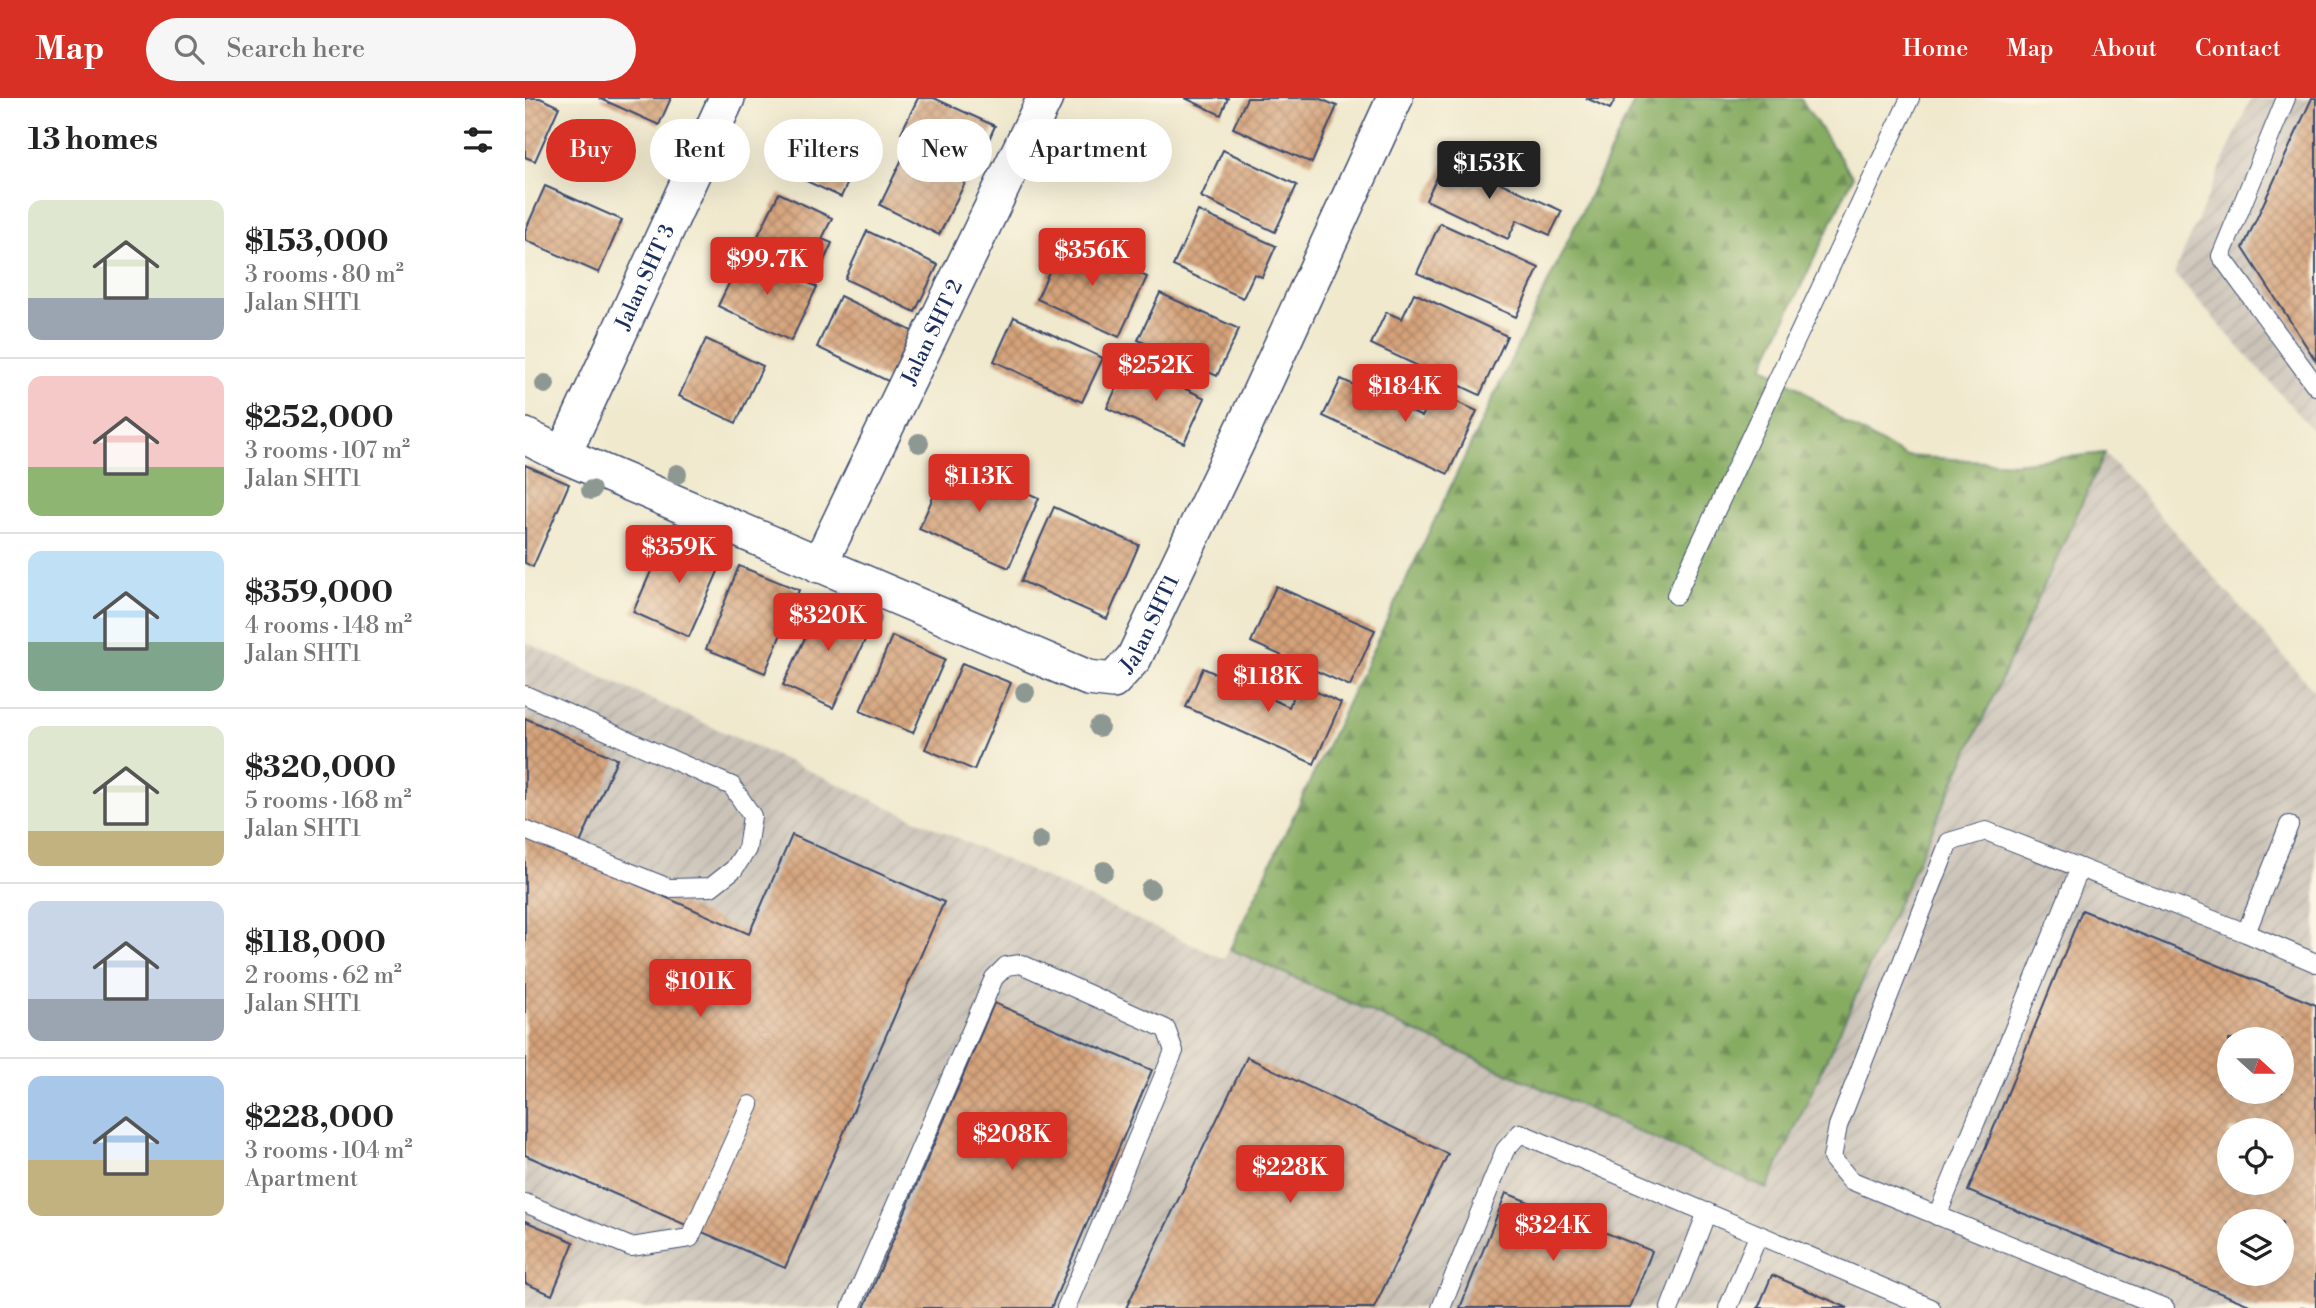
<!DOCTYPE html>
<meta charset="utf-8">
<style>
body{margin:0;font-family:"Libre Bodoni",serif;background:#f6f6f6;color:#222;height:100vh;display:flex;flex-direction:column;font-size:26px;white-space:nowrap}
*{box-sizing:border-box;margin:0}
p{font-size:23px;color:#767676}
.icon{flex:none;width:38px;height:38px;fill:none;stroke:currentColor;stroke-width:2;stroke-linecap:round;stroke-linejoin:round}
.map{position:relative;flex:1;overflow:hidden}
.side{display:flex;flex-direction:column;background:#fff;width:525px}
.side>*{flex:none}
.banner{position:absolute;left:21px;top:21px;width:665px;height:63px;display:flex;gap:14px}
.needle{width:46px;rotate:111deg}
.tools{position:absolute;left:1692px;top:929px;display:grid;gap:14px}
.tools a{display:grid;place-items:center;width:77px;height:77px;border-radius:50%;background:#fff;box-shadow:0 7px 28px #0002;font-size:35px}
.price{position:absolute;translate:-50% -60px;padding:0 16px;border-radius:7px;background:#d93025;color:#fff;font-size:23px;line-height:46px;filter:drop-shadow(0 2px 4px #0008)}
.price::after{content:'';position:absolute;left:50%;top:42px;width:21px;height:16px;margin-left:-10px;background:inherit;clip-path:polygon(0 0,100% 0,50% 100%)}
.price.active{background:#222;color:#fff}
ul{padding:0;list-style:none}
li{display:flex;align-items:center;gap:21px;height:175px;padding:0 28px}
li+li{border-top:2px solid #e0e0e0}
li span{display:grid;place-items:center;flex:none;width:196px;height:140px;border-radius:14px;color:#555}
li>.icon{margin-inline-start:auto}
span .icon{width:84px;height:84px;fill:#fffc;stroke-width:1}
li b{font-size:30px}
h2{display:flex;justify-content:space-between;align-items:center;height:84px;padding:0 28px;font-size:30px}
.pill{padding:0 24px;border-radius:32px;background:#fff;box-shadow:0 7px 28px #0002;font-size:24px;line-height:63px}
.pill.active{background:#d93025;color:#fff}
header{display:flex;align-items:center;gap:42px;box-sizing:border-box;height:98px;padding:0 35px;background:#d93025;color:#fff}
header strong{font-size:33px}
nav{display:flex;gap:38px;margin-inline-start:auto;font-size:24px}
.search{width:490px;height:63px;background:#f6f6f6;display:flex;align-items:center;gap:18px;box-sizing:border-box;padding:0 24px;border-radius:38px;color:#767676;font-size:26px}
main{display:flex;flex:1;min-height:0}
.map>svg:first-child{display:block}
.industrial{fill:url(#industrial-furrows);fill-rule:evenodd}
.forest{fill:url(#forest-firs);stroke:#506e60;stroke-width:2}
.building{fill:url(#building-cross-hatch);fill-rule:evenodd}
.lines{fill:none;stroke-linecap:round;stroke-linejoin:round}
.service-casing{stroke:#3b4b6f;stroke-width:20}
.minor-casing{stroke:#3b4b6f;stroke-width:38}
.service{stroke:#fff;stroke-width:18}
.minor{stroke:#fff;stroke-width:35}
.tree{fill:#8e9893}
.labels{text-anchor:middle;stroke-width:5;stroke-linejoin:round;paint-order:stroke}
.street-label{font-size:21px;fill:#1b2f5e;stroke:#fcf5e5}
</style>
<header>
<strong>Map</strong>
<div class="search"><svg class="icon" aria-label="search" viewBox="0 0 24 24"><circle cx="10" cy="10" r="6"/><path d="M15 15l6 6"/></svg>Search here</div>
<nav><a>Home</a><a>Map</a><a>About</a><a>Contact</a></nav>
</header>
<main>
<section class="side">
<h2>13 homes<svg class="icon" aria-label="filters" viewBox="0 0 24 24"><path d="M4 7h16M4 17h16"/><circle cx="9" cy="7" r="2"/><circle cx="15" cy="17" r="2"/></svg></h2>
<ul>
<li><span style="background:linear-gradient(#dfe7d0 70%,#9aa5b1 0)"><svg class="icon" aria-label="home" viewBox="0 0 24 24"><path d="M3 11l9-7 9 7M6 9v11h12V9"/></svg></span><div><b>$153,000</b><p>3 rooms · 80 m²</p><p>Jalan SHT1</p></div></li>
<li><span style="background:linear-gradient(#f6c9c9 65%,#8fb573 0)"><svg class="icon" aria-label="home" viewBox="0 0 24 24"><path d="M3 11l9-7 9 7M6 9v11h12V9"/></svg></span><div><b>$252,000</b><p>3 rooms · 107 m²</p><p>Jalan SHT1</p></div></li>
<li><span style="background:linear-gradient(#bfe0f5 65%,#7fa58c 0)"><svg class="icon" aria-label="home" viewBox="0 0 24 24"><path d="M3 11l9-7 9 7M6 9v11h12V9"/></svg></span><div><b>$359,000</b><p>4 rooms · 148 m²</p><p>Jalan SHT1</p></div></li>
<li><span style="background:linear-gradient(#dfe7d0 75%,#c2b280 0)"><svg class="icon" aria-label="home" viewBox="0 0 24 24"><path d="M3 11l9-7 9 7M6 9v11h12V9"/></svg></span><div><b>$320,000</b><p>5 rooms · 168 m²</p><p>Jalan SHT1</p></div></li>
<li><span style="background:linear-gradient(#c9d6e8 70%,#9aa5b1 0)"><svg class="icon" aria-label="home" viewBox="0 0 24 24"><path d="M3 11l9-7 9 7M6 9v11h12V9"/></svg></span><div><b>$118,000</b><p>2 rooms · 62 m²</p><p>Jalan SHT1</p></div></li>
<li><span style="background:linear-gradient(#a9c7e8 60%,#c2b280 0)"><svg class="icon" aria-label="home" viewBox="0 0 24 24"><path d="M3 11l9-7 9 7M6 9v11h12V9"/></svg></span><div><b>$228,000</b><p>3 rooms · 104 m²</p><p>Apartment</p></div></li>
</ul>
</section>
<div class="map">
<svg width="1791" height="1210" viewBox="0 0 1791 1210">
<defs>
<pattern id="industrial-furrows" width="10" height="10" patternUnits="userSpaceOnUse" patternTransform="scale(1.75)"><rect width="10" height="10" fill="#cbc3b8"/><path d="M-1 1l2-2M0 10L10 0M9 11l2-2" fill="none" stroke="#aea8a1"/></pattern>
<pattern id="forest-firs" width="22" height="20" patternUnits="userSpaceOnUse" patternTransform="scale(1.75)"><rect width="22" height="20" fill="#86ac62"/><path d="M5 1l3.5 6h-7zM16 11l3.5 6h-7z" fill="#6d8c54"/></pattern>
<pattern id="building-cross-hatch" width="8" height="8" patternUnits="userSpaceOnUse" patternTransform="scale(1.75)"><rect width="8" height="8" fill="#d5a279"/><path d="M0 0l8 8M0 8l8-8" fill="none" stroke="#ac8466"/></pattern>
</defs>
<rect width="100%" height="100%" fill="#fcf5e5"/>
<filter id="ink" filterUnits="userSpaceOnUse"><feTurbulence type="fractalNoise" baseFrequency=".0143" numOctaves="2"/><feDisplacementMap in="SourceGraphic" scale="14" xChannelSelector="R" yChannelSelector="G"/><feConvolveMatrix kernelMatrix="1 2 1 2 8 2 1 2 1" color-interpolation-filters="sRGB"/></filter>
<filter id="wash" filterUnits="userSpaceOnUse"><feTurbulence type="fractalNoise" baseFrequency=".00686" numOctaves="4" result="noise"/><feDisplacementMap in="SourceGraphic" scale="28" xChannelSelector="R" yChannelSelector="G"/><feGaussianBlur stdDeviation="1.57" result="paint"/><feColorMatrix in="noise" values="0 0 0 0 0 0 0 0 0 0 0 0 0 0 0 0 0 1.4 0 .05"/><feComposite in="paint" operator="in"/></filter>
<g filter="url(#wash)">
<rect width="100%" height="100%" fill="#f0e9ce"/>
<g class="industrial">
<polygon points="1726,0 1791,0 1791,336 1649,176"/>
<path d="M1580 355 1791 595V1210H0V544L699 861 705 851 1242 1091ZM1704 942H1757V994H1704ZM1704 1032H1757V1085H1704ZM1704 1124H1757V1176H1704Z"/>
</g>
<polygon class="forest" points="1111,0 1275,0 1328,79 1238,268 1273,289 1319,324 1380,358 1489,365 1580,355 1242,1091 705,851"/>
<g id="blocks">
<g class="building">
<polygon points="0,0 15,0 34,9 10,63 0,59"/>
<polygon points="74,0 146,0 134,27"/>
<polygon points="393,0 409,0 470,28 451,70 376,35"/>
<polygon points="660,0 703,0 696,17"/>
<polygon points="722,0 793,0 812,8 787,65 708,30"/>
<polygon points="1061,0 1091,0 1085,11"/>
<polygon points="1787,0 1791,0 1791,263 1718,150"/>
<polygon points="275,23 338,53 316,99 253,70"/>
<polygon points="698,52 772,87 750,134 676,99"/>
<polygon points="380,55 440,85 414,137 355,107"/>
<polygon points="921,60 1037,113 1025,137 992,122 983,141 901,102"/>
<polygon points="20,88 97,122 74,175 0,142 0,133"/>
<polygon points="254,95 307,120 297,141 307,145 292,178 228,148"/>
<polygon points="673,113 751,148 737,179 729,176 718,200 648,168"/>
<polygon points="915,125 1014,170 991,219 892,175"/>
<polygon points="342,133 413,167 390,214 320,181"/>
<polygon points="539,140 622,179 594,239 512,201"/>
<polygon points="219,154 292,189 266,243 193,208"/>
<polygon points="635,195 714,231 692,278 613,242"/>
<polygon points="889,195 982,238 955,297 846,246 861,214 877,221"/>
<polygon points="315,198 391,235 367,285 292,249"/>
<polygon points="489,219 578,260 557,304 469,263"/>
<polygon points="181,241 238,268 211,325 154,298"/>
<polygon points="603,264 680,300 659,345 582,310"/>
<polygon points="816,281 897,319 909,293 952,313 923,376 798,318"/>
<polygon points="425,361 514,400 484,470 394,431"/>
<polygon points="0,367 44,386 8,469 0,465"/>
<polygon points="529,409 614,447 582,521 496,483"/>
<polygon points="143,435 199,460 164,539 108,514"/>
<polygon points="214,468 274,492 240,575 181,551"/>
<polygon points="751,488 850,532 825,588 726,544"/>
<polygon points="299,499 349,523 308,610 258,587"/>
<polygon points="367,538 420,561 388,635 335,613"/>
<polygon points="437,565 486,585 449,672 400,651"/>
<polygon points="678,570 764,609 774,586 816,605 789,666 661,609"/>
<polygon points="0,620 92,661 49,759 224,836 267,737 419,804 260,1170 0,1057"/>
<path d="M1557 812 1791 907V1210H1732L1443 1093ZM1704 942H1757V994H1704ZM1704 1032H1757V1085H1704ZM1704 1124H1757V1176H1704Z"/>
<polygon points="469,905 627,972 526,1210 339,1210"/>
<polygon points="722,959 923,1056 849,1210 601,1210"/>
<polygon points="981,1095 1127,1153 1105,1210 935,1210"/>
<polygon points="0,1123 49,1144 27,1197 0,1185"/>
<polygon points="1247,1177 1323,1210 1233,1210"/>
</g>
</g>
</g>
<g filter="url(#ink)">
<use href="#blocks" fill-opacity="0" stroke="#3b4b6f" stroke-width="2"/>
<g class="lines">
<defs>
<g id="service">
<polyline points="1761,0 1696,158 1791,288"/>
<polyline points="1151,497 1385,0"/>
<polyline points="0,597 207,688 227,718 222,751 209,771 186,789 144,790 0,732"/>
<polyline points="1721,835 1764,727"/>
<polyline points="0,1105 106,1149 165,1140 225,1007"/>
<polyline points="1412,1118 1555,770"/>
<polyline points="326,1210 469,880 481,868 496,866 641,931 649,953 541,1210"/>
<polyline points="916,1210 980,1052 995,1035 1406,1210"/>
<polyline points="1145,1210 1182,1114"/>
<polyline points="1203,1210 1233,1138"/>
<polyline points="1640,1210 1325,1082 1307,1060 1313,1028 1424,744 1461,733 1721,835 1791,865"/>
</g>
<g id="minor">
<path id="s1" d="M0 338 38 357 563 580 588 583 609 560 721 325 870 0"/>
<path id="s2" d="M38 357 202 0"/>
<path id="s3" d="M294 467 520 0"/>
</g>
</defs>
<use href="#service" class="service-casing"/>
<use href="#minor" class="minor-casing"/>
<use href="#service" class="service"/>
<use href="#minor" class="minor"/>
</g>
<g class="tree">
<circle cx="20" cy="286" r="10"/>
<circle cx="394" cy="345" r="10"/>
<circle cx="152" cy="376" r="10"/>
<circle cx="66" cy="392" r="10"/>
<circle cx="347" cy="520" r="10"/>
<circle cx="500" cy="594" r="10"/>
<circle cx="574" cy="629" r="10"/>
<circle cx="515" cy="743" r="10"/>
<circle cx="579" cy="773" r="10"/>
<circle cx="625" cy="791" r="10"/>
</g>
</g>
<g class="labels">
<g class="street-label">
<text dy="7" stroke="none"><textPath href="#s2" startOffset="196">Jalan SHT 3</textPath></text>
<text dy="7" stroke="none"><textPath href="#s3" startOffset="259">Jalan SHT 2</textPath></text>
<text dy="7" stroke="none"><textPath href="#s1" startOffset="707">Jalan SHT1</textPath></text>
</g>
</g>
</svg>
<div class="tools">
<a><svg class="needle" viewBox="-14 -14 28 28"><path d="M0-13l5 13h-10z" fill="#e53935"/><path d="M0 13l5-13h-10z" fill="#767676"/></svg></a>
<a><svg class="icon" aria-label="locate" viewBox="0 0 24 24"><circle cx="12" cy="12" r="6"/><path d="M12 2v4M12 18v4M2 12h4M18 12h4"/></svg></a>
<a><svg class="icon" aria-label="layers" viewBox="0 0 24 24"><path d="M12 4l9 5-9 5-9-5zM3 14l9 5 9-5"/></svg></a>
</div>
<b class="price active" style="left:964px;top:103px">$153K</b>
<b class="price" style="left:567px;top:190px">$356K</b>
<b class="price" style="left:242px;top:199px">$99.7K</b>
<b class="price" style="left:631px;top:305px">$252K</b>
<b class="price" style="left:880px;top:326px">$184K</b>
<b class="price" style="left:454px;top:416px">$113K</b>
<b class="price" style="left:154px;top:487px">$359K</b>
<b class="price" style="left:303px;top:555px">$320K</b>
<b class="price" style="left:743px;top:616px">$118K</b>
<b class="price" style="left:175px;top:921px">$101K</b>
<b class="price" style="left:487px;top:1074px">$208K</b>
<b class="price" style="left:765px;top:1107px">$228K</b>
<b class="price" style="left:1028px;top:1165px">$324K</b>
<div class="banner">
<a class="pill active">Buy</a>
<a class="pill">Rent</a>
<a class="pill">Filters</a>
<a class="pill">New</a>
<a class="pill">Apartment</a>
</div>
</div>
</main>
